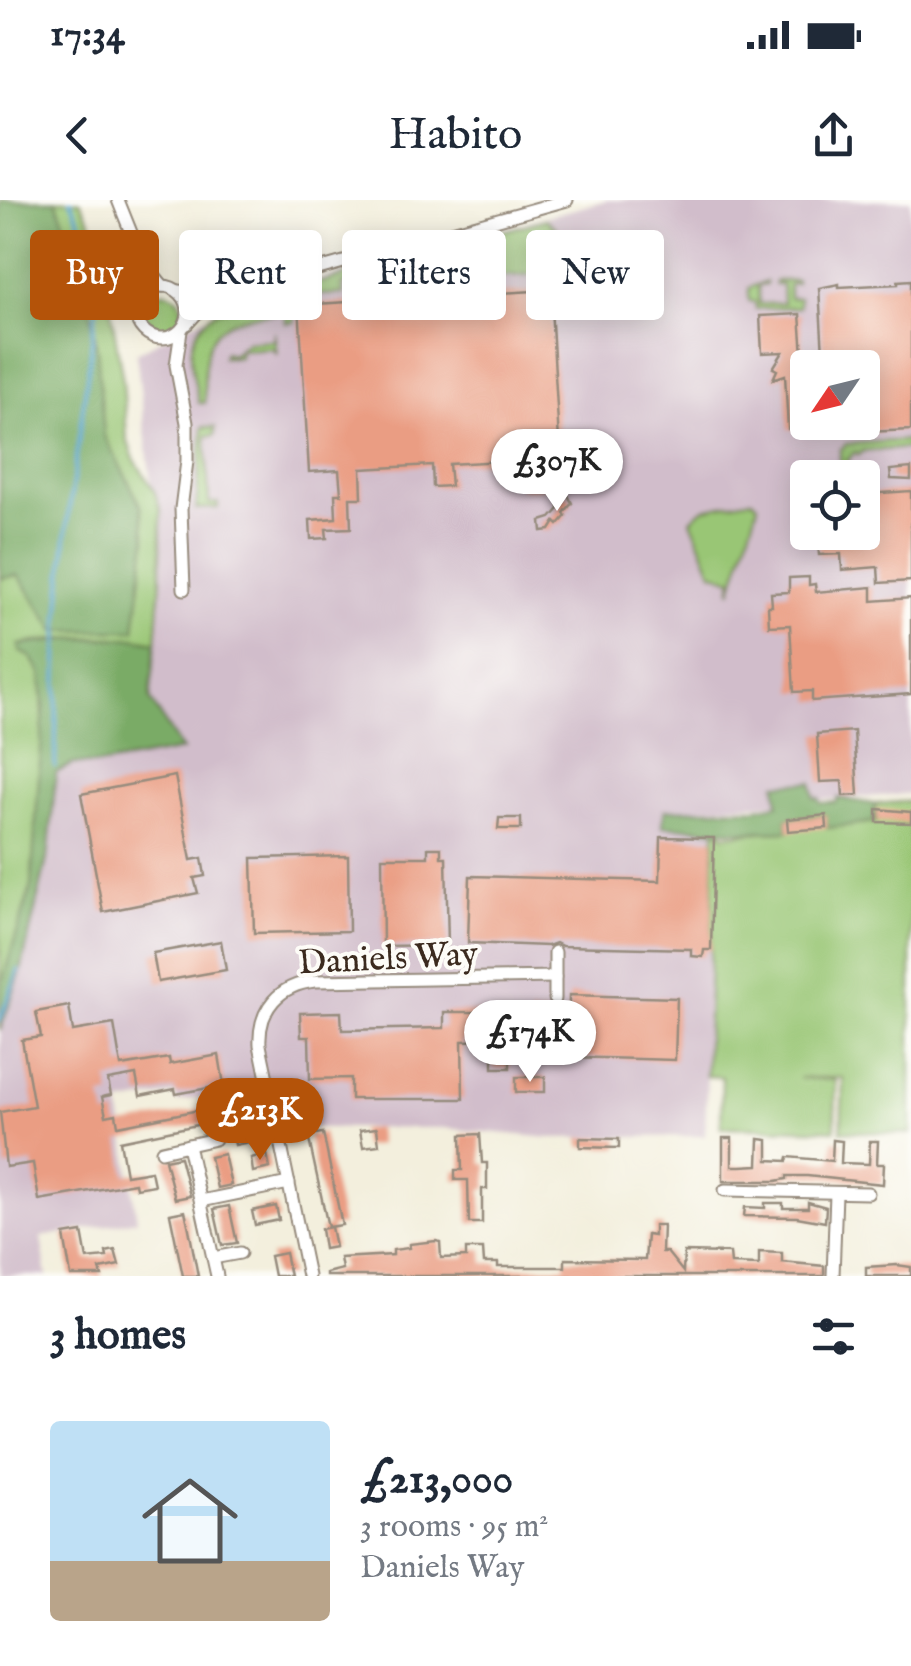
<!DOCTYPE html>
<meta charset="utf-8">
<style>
body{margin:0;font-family:"IM FELL English",serif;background:#f2f2f3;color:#1f2937;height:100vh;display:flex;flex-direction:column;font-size:38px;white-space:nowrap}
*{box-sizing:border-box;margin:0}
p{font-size:32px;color:#747a83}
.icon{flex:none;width:55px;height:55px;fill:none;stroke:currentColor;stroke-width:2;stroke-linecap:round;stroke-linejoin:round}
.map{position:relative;height:1076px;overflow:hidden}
.sheet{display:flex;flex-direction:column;background:#fff;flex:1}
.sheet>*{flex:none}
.guide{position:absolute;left:30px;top:30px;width:852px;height:90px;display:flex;gap:20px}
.needle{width:65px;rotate:235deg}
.buttons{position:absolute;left:790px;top:150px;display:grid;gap:20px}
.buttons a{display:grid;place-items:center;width:90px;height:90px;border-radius:10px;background:#fff;box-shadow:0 5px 25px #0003;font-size:50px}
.price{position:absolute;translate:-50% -85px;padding:0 22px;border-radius:35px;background:#fff;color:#222;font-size:32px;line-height:65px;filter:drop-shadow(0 2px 5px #0008)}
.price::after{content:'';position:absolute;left:50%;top:60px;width:30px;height:22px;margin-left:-15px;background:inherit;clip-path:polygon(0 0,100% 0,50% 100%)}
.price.on{background:#b45309;color:#fff}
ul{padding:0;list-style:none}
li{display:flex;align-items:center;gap:30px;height:250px;padding:0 50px}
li+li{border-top:2px solid #e0e1e3}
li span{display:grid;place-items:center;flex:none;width:280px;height:200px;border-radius:10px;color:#555}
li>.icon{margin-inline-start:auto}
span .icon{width:120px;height:120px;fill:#fffc;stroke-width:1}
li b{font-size:42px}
h2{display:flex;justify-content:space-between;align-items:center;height:120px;padding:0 50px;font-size:42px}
.tag{padding:0 35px;border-radius:10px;background:#fff;box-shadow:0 5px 25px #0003;font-size:35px;line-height:90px}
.tag.on{background:#b45309;color:#fff}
.status{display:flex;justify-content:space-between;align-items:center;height:70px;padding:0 50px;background:#fff;direction:ltr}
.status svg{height:28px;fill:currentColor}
header{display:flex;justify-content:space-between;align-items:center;height:130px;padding:0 50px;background:#fff;font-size:45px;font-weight:600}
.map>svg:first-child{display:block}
.industrial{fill:#d1bdcb;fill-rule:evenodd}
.green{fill:#99c674;stroke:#6a7849;stroke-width:2.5}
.forest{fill:#7aab66;stroke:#5a6a42;stroke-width:2.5}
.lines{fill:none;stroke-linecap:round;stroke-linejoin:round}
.stream{stroke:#52a3cc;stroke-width:4}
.building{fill:#ea9d83}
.minor-casing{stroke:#978c7e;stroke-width:15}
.minor{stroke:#fff;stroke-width:11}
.labels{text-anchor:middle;stroke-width:8;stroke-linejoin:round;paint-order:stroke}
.street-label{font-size:35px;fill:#3b2a1e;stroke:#fdfcf7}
</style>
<div class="status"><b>17:34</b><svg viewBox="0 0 49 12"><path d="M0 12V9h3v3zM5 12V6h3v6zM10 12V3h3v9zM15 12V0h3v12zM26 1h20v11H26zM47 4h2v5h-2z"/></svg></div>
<header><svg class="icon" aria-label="back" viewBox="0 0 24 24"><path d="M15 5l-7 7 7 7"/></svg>Habito<svg class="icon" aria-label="share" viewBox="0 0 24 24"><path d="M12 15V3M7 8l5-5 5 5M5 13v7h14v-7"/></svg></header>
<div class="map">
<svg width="911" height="1076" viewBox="0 0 911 1076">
<rect width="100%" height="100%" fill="#fdfcf7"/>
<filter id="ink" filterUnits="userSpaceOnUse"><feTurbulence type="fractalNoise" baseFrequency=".01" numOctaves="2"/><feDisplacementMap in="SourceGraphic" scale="20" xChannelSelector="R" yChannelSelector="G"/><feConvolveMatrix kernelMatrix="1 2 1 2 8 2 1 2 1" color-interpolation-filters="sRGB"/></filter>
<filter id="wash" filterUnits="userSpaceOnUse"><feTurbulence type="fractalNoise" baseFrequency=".0048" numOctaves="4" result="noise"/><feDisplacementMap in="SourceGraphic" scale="40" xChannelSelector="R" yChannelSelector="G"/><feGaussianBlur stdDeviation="2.25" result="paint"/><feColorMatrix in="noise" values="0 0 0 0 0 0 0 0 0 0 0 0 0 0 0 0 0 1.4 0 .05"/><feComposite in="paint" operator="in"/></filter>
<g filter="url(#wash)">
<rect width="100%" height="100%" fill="#f3efdd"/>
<path class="industrial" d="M607 0H911V594L665 610 662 626 715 629 705 936 549 938 443 928H288L263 915 228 921 223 893 177 902 175 894 120 904 137 1020 41 1037 47 1076H0V830L21 771 49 650 56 573 73 564H105L182 550 150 499 162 380 136 153 230 104ZM808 168H862V222H808ZM808 278H862V332H808Z"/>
<g class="green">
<path d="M0 0H80L99 38 123 181 127 239 134 259 154 290 161 311V379L156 442C113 435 62 436 19 445L20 451 31 457 41 472 49 650 21 771 0 830Z"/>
<path d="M546 19 557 29 556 49 547 50 548 68 543 74 343 84V94L293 96 294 122 286 123 285 113C213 116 201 132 205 203H199C192 168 180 137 215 112Z"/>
<polygon points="796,80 796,83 789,84 789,98 799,98 799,107 756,109 755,102 749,101 749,88 766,81 766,84 758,85 759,104 783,103 782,84 775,84 775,81"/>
<circle cx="163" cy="112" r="20"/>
<polygon points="274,132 277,155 274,148 239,150 239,157 223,157 225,152 232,155 247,142 274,140"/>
<polygon points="203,227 215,227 215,235 206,236 209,303 218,303 218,308 196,309"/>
<polygon points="911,240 911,248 863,251 859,255 855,252 847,261 850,265 840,277 840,250 846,244"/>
<polygon points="752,299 758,304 757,309 731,392 733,379 712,372 691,320 703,309"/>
<polygon points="911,601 911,934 841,931 843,878 799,878 836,880 835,930 721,927 722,877 706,876 715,629 725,635 875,622 875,604"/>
</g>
<g class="forest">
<polygon points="0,0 56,0 85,78 97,149 104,235 141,306 146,340 135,430 56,431 18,375 0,379"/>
<polygon points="134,438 156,442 150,499 182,550 105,564 73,564 56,573 49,650 21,771 0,830 0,788 31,687 44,508 41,472 31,457 20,451 19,445 73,439"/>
<path d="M812 582 814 598H819L820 603 836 602 838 598 875 604V622L827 628 825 615 787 619 788 631C745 633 705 629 662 626L665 610 756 608 778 604 776 584Z"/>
</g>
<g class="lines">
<g class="stream">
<polyline points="55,567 59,420 67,325 98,96 92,52 71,0"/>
<polyline points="0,820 19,770"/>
</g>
</g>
<g id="blocks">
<g class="building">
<polygon points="911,80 911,230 820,234 820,222 862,222 862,168 808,168 808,228 788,229 785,175 773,179 777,170 773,168 783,152 762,153 760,116 800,114 803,155 823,154 819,88 839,84 839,87 898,84 898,81"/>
<polygon points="550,90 560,258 541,259 542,288 521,289 519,260 449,264 451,286 433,287 432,265 361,269 362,298 350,298 351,328 326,329 327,338 311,339 310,320 336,318 335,294 341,294 339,270 309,272 299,105"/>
<polygon points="911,268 911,280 891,279 890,270"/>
<polygon points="911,291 911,381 879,383 878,367 842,370 841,354 819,355 817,332 862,332 862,302 866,302 866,294"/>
<polygon points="568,295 572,303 564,313 566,316 558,325 555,322 550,330 542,331 541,321 551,318 559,309 559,298"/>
<polygon points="809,377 809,385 815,384 816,392 872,387 872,401 911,398 911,494 812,501 812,491 794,492 790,425 769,426 768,406 772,406 771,393 789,392 789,378"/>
<polygon points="854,531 858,595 843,596 842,581 820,582 817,534"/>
<polygon points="175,576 191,660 202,658 205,676 194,678 198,693 103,712 81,594"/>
<polygon points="877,609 911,612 911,623 877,622"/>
<polygon points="826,615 827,628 788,631 787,619"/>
<polygon points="499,618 521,618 521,629 498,629"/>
<polygon points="661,637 714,638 711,750 704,750 703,757 691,756 691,749 562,746 556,743 548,746 468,743 470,676 660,681"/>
<polygon points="428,648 441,648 441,657 446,657 448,745 383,746 382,657 428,657"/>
<polygon points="348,656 349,731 254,733 252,658"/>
<polygon points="221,741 226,770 158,782 153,753"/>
<polygon points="569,795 677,798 675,860 568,857"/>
<polygon points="69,806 73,831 114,824 121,866 169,858 170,864 219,855 224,885 176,894 175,889 140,896 136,875 108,880 111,895 102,897 106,916 116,914 118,926 219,906 221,920 120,941 126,975 151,971 154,985 136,988 135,983 39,1000 33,963 6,967 0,912 34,906 22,840 41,837 36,812"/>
<polygon points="341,812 342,830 444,828 444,812 481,812 481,823 530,823 530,814 548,814 548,849 510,849 510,868 493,868 493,840 462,841 463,899 351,899 351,878 310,879 309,837 301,837 300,813"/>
<rect x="516" y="877" width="29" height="15"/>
<polygon points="246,927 249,942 235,945 232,930"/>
<polygon points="377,928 379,945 363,947 360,930"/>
<polygon points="323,933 342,1025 328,1027 308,935"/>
<polygon points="480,934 482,963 487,963 487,989 482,989 482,1023 469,1023 468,980 455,980 455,970 462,970 461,935"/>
<polygon points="580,938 619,939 619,948 580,947"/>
<polygon points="723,938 732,938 732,966 741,966 758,965 759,939 768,940 768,960 787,961 788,957 832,961 833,940 842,941 841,963 869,964 870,941 878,941 877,964 884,964 883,984 807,976 787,976 787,979 776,981 723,981"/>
<polygon points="224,954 231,985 217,988 210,957"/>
<polygon points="267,954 270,968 253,972 251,958"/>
<polygon points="180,957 190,996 175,999 165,960"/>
<polygon points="808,1002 826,1007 825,1022 797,1017 744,1016 745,1007 765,1008 765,1003 783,1003 783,1008 808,1008"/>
<polygon points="229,1006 237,1043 222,1045 214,1009"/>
<polygon points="276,1006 279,1020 255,1025 252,1011"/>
<polygon points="185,1011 189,1029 198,1076 183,1076 170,1014"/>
<polygon points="654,1025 663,1025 662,1052 667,1052 683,1072 684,1052 730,1053 731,1064 759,1065 759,1052 782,1053 782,1062 824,1066 824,1076 326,1076 326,1073 342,1069 340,1058 393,1055 393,1050 409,1048 409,1044 436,1041 440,1042 441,1058 466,1057 466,1049 483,1049 484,1063 498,1063 498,1067 565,1067 565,1059 645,1060 647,1035 654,1036"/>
<polygon points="331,1027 335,1047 324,1049 321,1029"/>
<polygon points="82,1032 87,1059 107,1057 106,1052 115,1050 119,1065 100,1069 102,1076 71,1076 64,1035"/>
<polygon points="285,1053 290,1076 274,1076 270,1056"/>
<polygon points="897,1065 911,1067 911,1076 866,1076 866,1067"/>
</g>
</g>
</g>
<g filter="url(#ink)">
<use href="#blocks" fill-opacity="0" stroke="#978c7e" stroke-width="2.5"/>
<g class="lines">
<defs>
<g id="minor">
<polyline points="118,0 142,60 163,86"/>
<circle cx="162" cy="112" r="26"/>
<polyline points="179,91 220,96"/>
<polyline points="138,100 142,60"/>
<polyline points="187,124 203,106 221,96 567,0"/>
<polyline points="181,131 176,165 187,223 187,261 181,309 184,389"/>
<polyline points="555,799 555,752"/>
<polyline points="188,945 217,1076"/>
<polyline points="162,951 215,939"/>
<polyline points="725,990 868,993"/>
<polyline points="201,1001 289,983"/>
<polyline points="213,1058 240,1053"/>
<path d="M308 1076 260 845C258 809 279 785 315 781L555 777"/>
<polyline points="833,1076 836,993"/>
</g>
</defs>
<use href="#minor" class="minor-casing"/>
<use href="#minor" class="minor"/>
</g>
</g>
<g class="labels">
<g class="street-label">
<text transform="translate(388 757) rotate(-3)" y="12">Daniels Way</text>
</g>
</g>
</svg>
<div class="buttons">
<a><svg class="needle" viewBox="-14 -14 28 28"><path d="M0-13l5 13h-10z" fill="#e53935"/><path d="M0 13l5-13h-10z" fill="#747a83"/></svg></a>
<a><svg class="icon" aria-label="locate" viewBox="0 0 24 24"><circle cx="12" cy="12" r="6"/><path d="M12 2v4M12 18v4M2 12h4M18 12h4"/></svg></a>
</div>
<b class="price" style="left:557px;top:314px">£307K</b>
<b class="price" style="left:530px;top:885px">£174K</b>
<b class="price on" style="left:260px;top:963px">£213K</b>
<div class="guide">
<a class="tag on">Buy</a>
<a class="tag">Rent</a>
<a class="tag">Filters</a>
<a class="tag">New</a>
</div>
</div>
<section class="sheet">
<h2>3 homes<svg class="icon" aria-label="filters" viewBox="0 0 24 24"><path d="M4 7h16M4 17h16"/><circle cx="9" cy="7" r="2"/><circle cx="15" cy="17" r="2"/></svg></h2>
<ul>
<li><span style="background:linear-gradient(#bfe0f5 70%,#b9a48a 0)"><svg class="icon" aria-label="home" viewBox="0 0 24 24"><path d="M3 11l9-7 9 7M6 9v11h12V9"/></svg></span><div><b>£213,000</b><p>3 rooms · 95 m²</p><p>Daniels Way</p></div></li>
</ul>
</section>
